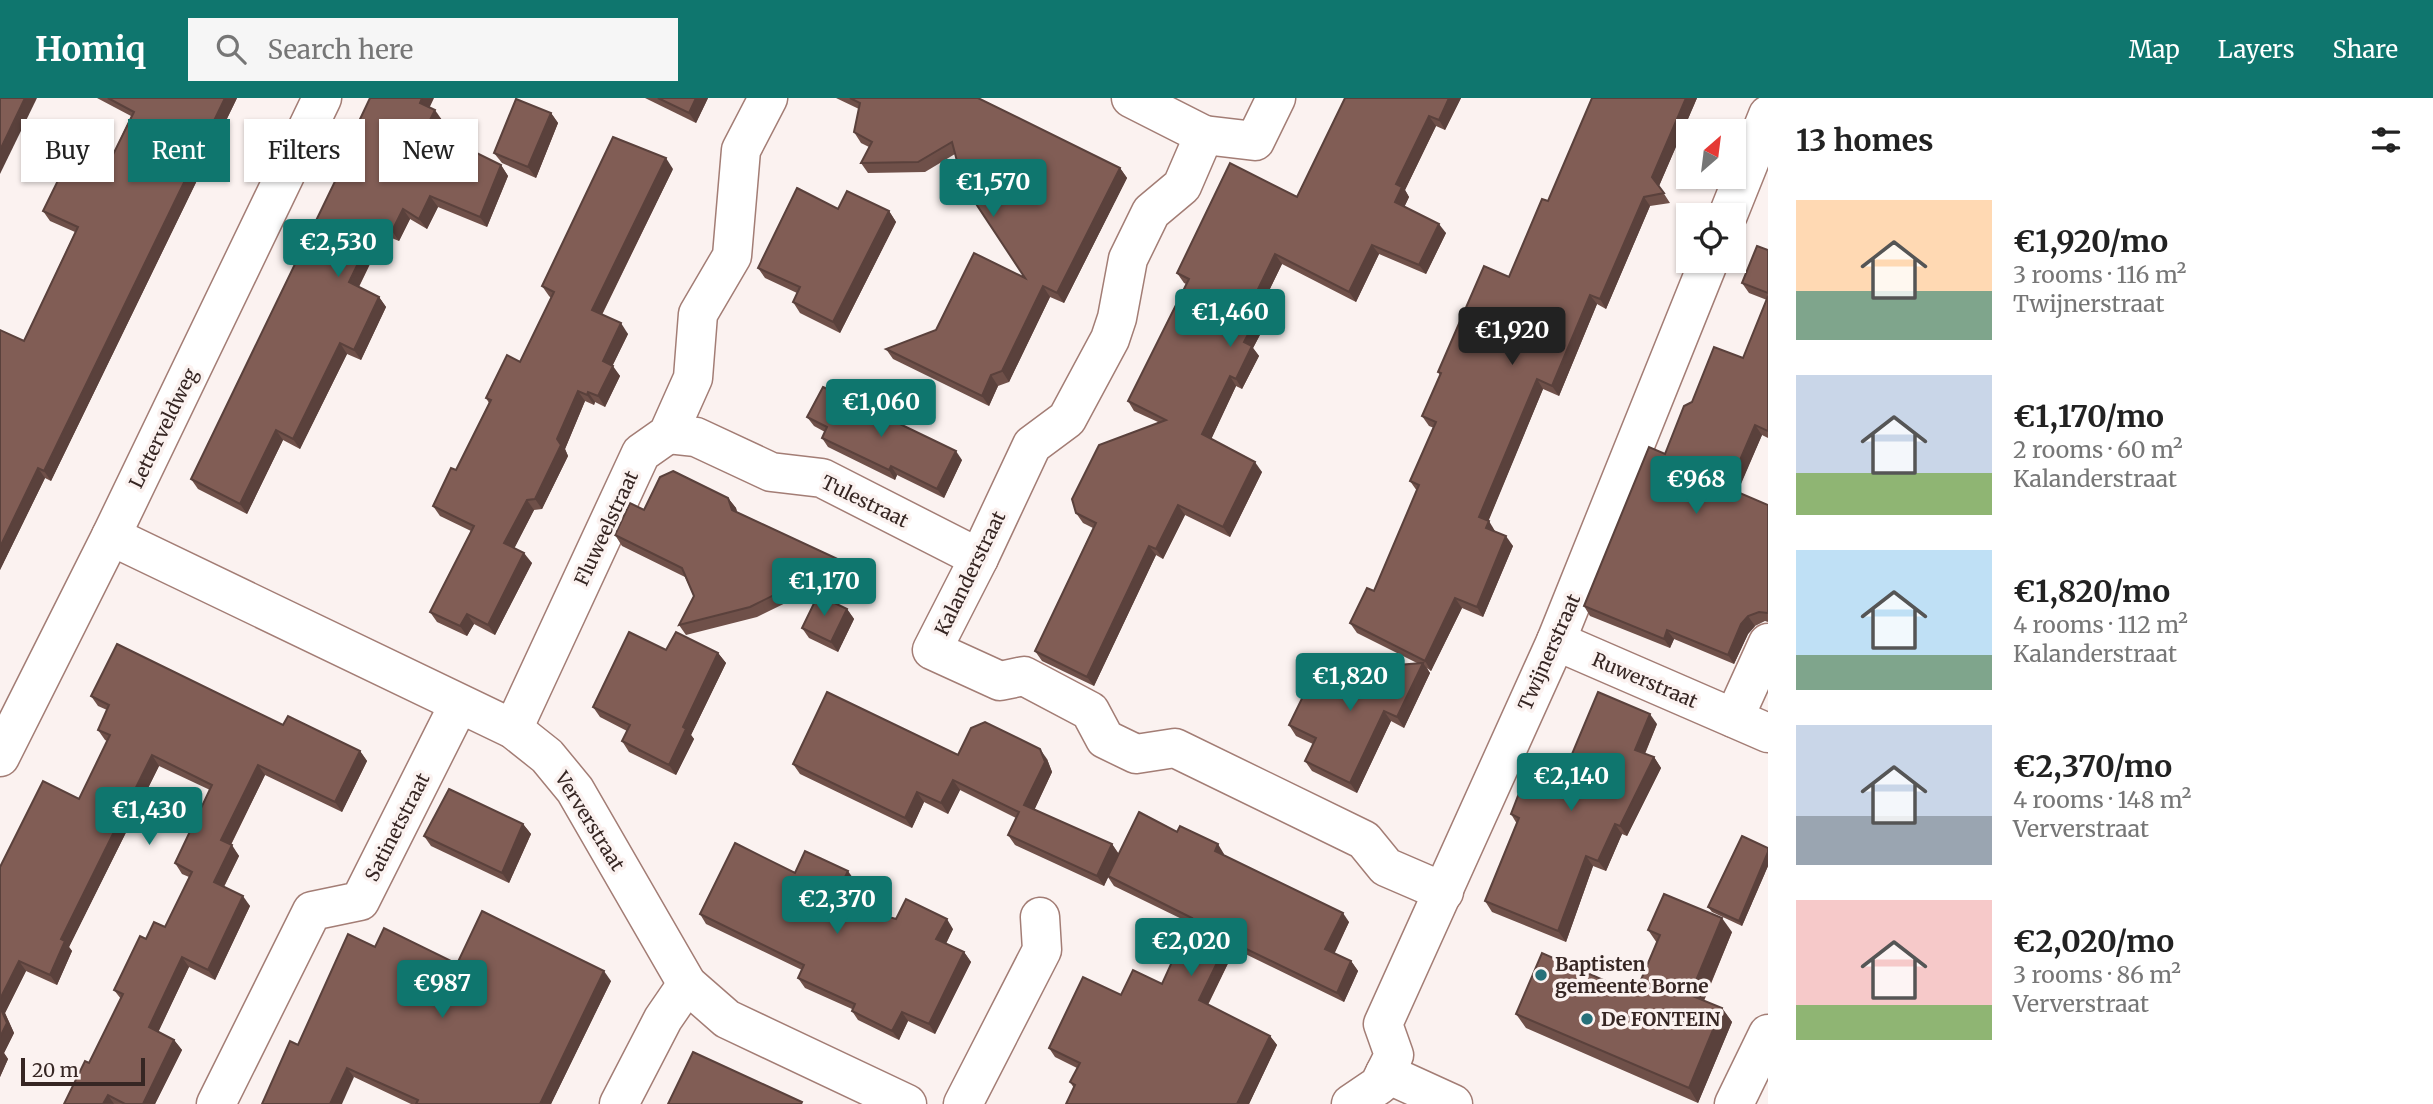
<!DOCTYPE html>
<meta charset="utf-8">
<style>
body{margin:0;font-family:Merriweather,serif;background:#f6f6f6;color:#222;height:100vh;display:flex;flex-direction:column;font-size:26px;white-space:nowrap}
*{box-sizing:border-box;margin:0}
p{font-size:23px;color:#767676}
.icon{flex:none;width:38px;height:38px;fill:none;stroke:currentColor;stroke-width:2;stroke-linecap:round;stroke-linejoin:round}
.map{position:relative;flex:1;overflow:hidden}
.panel{display:flex;flex-direction:column;background:#fff;width:665px}
.panel>*{flex:none}
.hud{position:absolute;left:21px;top:21px;width:665px;height:63px;display:flex;gap:14px}
.needle{width:46px;rotate:28deg}
.fabs{position:absolute;left:1676px;top:21px;display:grid;gap:14px}
.fabs a{display:grid;place-items:center;width:70px;height:70px;border-radius:0px;background:#fff;box-shadow:0 2px 5px #0004;font-size:35px}
.scale{position:absolute;left:21px;bottom:18px;width:124px;box-sizing:border-box;padding-left:7px;border:4px solid #362623;border-top:0;font-size:19px;line-height:24px;white-space:nowrap;color:#362623;-webkit-text-stroke:5px #fbf2f0;paint-order:stroke}
.price{position:absolute;translate:-50% -60px;padding:0 16px;border-radius:7px;background:#0f766e;color:#fff;font-size:23px;line-height:46px;filter:drop-shadow(0 2px 4px #0008)}
.price::after{content:'';position:absolute;left:50%;top:42px;width:21px;height:16px;margin-left:-10px;background:inherit;clip-path:polygon(0 0,100% 0,50% 100%)}
.price.on{background:#222;color:#fff}
ul{padding:0;list-style:none}
li{display:flex;align-items:center;gap:21px;height:175px;padding:0 28px}
li span{display:grid;place-items:center;flex:none;width:196px;height:140px;border-radius:0px;color:#555}
li>.icon{margin-inline-start:auto}
span .icon{width:84px;height:84px;fill:#fffc;stroke-width:1}
li b{font-size:30px}
h2{display:flex;justify-content:space-between;align-items:center;height:84px;padding:0 28px;font-size:30px}
.pill{padding:0 24px;border-radius:0px;background:#fff;box-shadow:0 2px 5px #0004;font-size:24px;line-height:63px}
.pill.on{background:#0f766e;color:#fff}
header{display:flex;align-items:center;gap:42px;box-sizing:border-box;height:98px;padding:0 35px;background:#0f766e;color:#fff}
header strong{font-size:33px}
nav{display:flex;gap:38px;margin-inline-start:auto;font-size:24px}
.search{width:490px;height:63px;background:#f6f6f6;display:flex;align-items:center;gap:18px;box-sizing:border-box;padding:0 24px;border-radius:0px;color:#767676;font-size:26px}
main{display:flex;flex:1;min-height:0}
.map>svg:first-child{display:block}
.lines{fill:none;stroke-linecap:round;stroke-linejoin:round}
.minor-casing{stroke:#a37d75;stroke-width:41}
.minor{stroke:#fff;stroke-width:38}
.wall{fill:#6f5049}
.shaded-wall{fill:#5a413c}
.building{fill:#815d55;stroke:#5a413c;stroke-width:2}
.poi-dot{fill:#267079;stroke:#fbf2f0;stroke-width:2.5}
.labels{text-anchor:middle;stroke-width:7;stroke-linejoin:round;paint-order:stroke}
.street-label{font-size:19px;fill:#362623;stroke:#fbf2f0}
.poi-label{font-size:19px;font-weight:bold;fill:#362623;stroke:#fbf2f0;text-anchor:start}
</style>
<header>
<strong>Homiq</strong>
<div class="search"><svg class="icon" aria-label="search" viewBox="0 0 24 24"><circle cx="10" cy="10" r="6"/><path d="M15 15l6 6"/></svg>Search here</div>
<nav><a>Map</a><a>Layers</a><a>Share</a></nav>
</header>
<main>
<div class="map">
<svg width="1768" height="1006" viewBox="0 0 1768 1006">
<rect width="100%" height="100%" fill="#fbf2f0"/>
<g class="lines">
<defs>
<g id="minor">
<polyline points="1131,0 1204,37 1182,88 1151,114 1128,161 1117,220 1110,241 1067,321 1032,347 979,460 932,552 1000,583 1024,578 1090,613 1105,641 1136,656 1175,650 1364,742 1386,769 1444,794"/>
<polyline points="1204,37 1255,43 1276,0"/>
<polyline points="1728,117 1768,17"/>
<polyline points="668,336 696,339 771,374 822,380 979,460"/>
<polyline points="111,438 513,631 547,658 575,692 687,886 727,921 907,1006"/>
<polyline points="1556,543 1768,635"/>
<polyline points="1734,620 1768,545"/>
<polyline points="513,631 641,355 668,336 693,280 698,216 732,158 741,52 768,0"/>
<polyline points="0,659 111,438 322,0"/>
<polyline points="1385,975 1453,1006"/>
<polyline points="216,1006 312,813 360,803 459,606"/>
<polyline points="619,1006 663,921 687,886"/>
<polyline points="963,1006 1042,852 1040,819"/>
<polyline points="1351,1006 1379,987 1394,957 1383,926 1556,543 1709,163"/>
<polyline points="1734,1006 1768,936"/>
</g>
</defs>
<use href="#minor" class="minor-casing"/>
<use href="#minor" class="minor"/>
</g>
<g class="wall">
<polygon points="97,0 237,0 51,383 45,380 0,472 24,243 75,134 50,123 43,113 103,77 131,18"/>
<polygon points="645,0 708,0 696,25"/>
<polygon points="836,0 978,0 1120,70 1127,80 1064,205 1050,199 1009,284 998,288 989,308 893,261 886,251 936,232 1025,180 955,56 925,74 868,75 861,65 869,49 861,45 854,34 859,11"/>
<polygon points="1345,0 1461,0 1445,32 1436,28 1405,92 1409,99 1404,109 1446,135 1426,176 1379,156 1356,204 1282,166 1254,223 1262,233 1253,250 1259,258 1242,291 1236,288 1211,341 1262,374 1230,439 1185,417 1163,461 1156,457 1094,588 1042,563 1035,553 1093,430 1083,425 1076,415 1158,324 1134,313 1128,303 1186,186 1184,185 1177,175 1297,99"/>
<polygon points="1592,0 1697,0 1659,88 1670,105 1650,108 1606,211 1597,206 1559,298 1543,291 1488,423 1495,434 1513,448 1483,519 1462,510 1431,573 1427,570 1430,575 1404,630 1391,623 1357,695 1312,673 1305,663 1313,646 1296,638 1289,627 1330,583 1417,565 1357,535 1350,525 1374,493 1417,393 1410,383 1434,330 1429,328 1422,318 1440,277 1438,274 1509,179 1548,103"/>
<polygon points="430,9 442,22 436,35 501,67 508,78 487,129 438,109 427,131 410,121 399,143 384,137 359,189 379,199 386,209 361,262 347,256 300,351 283,342 247,416 198,391 191,381 355,42 352,38"/>
<polygon points="551,15 558,25 536,80 502,65 494,55"/>
<polygon points="673,71 602,217 628,236 612,268 620,278 605,309 595,304 594,307 585,303 565,351 568,358 542,411 534,412 514,450 532,465 495,537 474,526 467,538 437,524 430,514 471,433 440,418 433,408 456,372 489,305 486,300 520,264 551,200 549,198 542,188"/>
<polygon points="838,111 889,113 896,124 840,235 800,215 793,204 797,195 765,180 758,170"/>
<polygon points="1768,152 1768,340 1762,337 1737,394 1768,407 1768,524 1765,523 1755,528 1748,536 1734,566 1674,541 1670,550 1590,518 1584,508 1692,304 1743,260 1767,202 1749,195 1742,185"/>
<polygon points="807,319 962,362 944,400 897,377 895,382 828,349 822,340 825,334 814,328"/>
<polygon points="728,400 736,410 737,414 842,463 849,474 757,519 686,537 679,527 694,498 685,479 622,448 615,437 644,412"/>
<polygon points="847,511 854,521 838,554 809,540 802,530"/>
<polygon points="666,552 718,555 726,565 691,637 694,641 676,677 629,654 622,643 627,633 600,619 593,609"/>
<polygon points="91,598 283,627 360,653 367,663 342,714 265,677 231,747 239,758 224,789 250,808 215,882 189,869 158,934 174,942 182,952 155,1006 64,1006 89,965 121,901 114,892 146,841 165,829 189,779 182,776 175,765 210,692 159,668 69,849 72,853 57,887 26,873 5,915 14,935 4,955 8,961 0,979 0,769 79,701 107,643 105,642 98,632 107,612 98,608"/>
<polygon points="1657,626 1645,656 1654,659 1661,670 1627,738 1622,736 1606,773 1593,768 1566,844 1492,814 1485,803 1517,726 1511,716 1567,668"/>
<polygon points="958,657 1047,661 1052,674 1034,712 1112,746 1119,756 1177,734 1224,756 1224,757 1349,824 1334,855 1351,863 1358,873 1344,904 1235,851 1208,907 1270,938 1277,947 1249,1006 1066,1006 1074,990 1070,984 1077,970 1055,959 1049,950 1121,897 1162,886 1190,825 1114,788 1108,779 1104,788 1015,747 1008,737 1016,720 960,692 948,716 924,704 912,730 800,676 793,666"/>
<polygon points="523,726 531,736 509,785 431,748 424,738"/>
<polygon points="1768,750 1768,768 1742,828 1712,814 1708,809"/>
<polygon points="795,775 855,783 843,806 896,821 953,831 946,846 964,854 971,864 935,936 908,923 899,942 858,922 852,913 852,911 805,890 798,880 802,872 706,826 700,816"/>
<polygon points="1648,832 1732,834 1704,903 1722,910 1732,924 1698,1005 1526,930 1516,916 1635,896 1657,845"/>
<polygon points="375,849 457,866 611,883 551,1006 411,1006 354,979 298,947"/>
</g>
<g class="shaded-wall">
<polygon points="25,0 37,0 0,76 0,52"/>
<polygon points="225,0 237,0 51,383 44,373"/>
<polygon points="422,0 434,0 427,15 420,5"/>
<polygon points="696,0 708,0 696,25 689,15"/>
<polygon points="1449,0 1461,0 1445,32 1439,22"/>
<polygon points="1686,0 1697,0 1659,88 1652,79"/>
<polygon points="435,12 442,22 434,41 426,30"/>
<polygon points="551,15 558,25 536,80 528,69"/>
<polygon points="1429,18 1436,28 1405,92 1409,99 1402,114 1395,104 1396,86"/>
<polygon points="666,60 673,71 599,222 592,212"/>
<polygon points="501,67 508,78 487,129 480,119"/>
<polygon points="1120,70 1127,80 1064,205 1057,195"/>
<polygon points="430,98 438,109 427,131 419,121"/>
<polygon points="1644,99 1650,108 1606,211 1600,201"/>
<polygon points="403,111 410,121 399,143 392,133"/>
<polygon points="889,113 896,124 840,235 833,224"/>
<polygon points="377,126 384,137 356,194 349,184"/>
<polygon points="1439,126 1446,135 1426,176 1419,167"/>
<polygon points="1372,147 1379,156 1356,204 1349,194"/>
<polygon points="1275,156 1282,166 1252,228 1245,218"/>
<polygon points="1043,188 1050,199 1009,284 1002,273"/>
<polygon points="1590,197 1597,206 1559,298 1552,288"/>
<polygon points="379,199 386,209 361,262 354,252"/>
<polygon points="1255,223 1262,233 1253,250 1259,258 1242,291 1236,281 1244,244"/>
<polygon points="621,225 628,236 610,273 603,263"/>
<polygon points="340,245 347,256 300,351 293,341"/>
<polygon points="613,268 620,278 605,309 598,298"/>
<polygon points="991,277 998,288 989,308 982,298"/>
<polygon points="1230,278 1236,288 1209,346 1202,336"/>
<polygon points="1537,281 1543,291 1486,429 1479,419"/>
<polygon points="578,293 585,303 565,351 568,358 542,411 535,401 557,341"/>
<polygon points="588,294 595,304 594,307 587,297"/>
<polygon points="1755,327 1762,337 1735,400 1728,390"/>
<polygon points="276,332 283,342 247,416 240,406"/>
<polygon points="956,353 962,362 944,400 937,391"/>
<polygon points="1255,364 1262,374 1230,439 1223,429"/>
<polygon points="891,368 897,377 895,382 889,372"/>
<polygon points="38,370 45,380 0,472 0,449"/>
<polygon points="728,400 736,410 739,422 732,412"/>
<polygon points="527,402 534,412 512,455 504,445"/>
<polygon points="1178,407 1185,417 1163,461 1156,451"/>
<polygon points="1489,423 1495,433 1493,440 1486,430"/>
<polygon points="1506,438 1513,448 1483,519 1477,509"/>
<polygon points="1149,448 1156,457 1094,588 1087,579"/>
<polygon points="524,455 532,465 495,537 488,527"/>
<polygon points="1455,500 1462,510 1431,573 1425,563"/>
<polygon points="847,511 854,521 838,554 831,544"/>
<polygon points="467,516 474,526 467,538 460,528"/>
<polygon points="1748,518 1755,528 1748,536 1734,566 1728,557 1741,526"/>
<polygon points="1667,532 1674,541 1670,550 1664,541"/>
<polygon points="718,555 726,565 691,637 694,641 676,677 669,667 683,629"/>
<polygon points="1423,565 1430,575 1404,630 1397,619"/>
<polygon points="1384,613 1391,623 1357,695 1350,685"/>
<polygon points="1650,616 1657,626 1642,662 1635,652"/>
<polygon points="1040,651 1047,661 1052,674 1032,717 1024,707"/>
<polygon points="360,653 367,663 342,714 335,704"/>
<polygon points="152,657 159,668 69,849 72,853 57,887 50,877 61,841"/>
<polygon points="1654,659 1661,670 1627,738 1620,728"/>
<polygon points="258,667 265,677 228,752 221,742"/>
<polygon points="953,682 960,692 948,716 941,705"/>
<polygon points="917,694 924,704 912,730 905,720"/>
<polygon points="523,726 531,736 509,785 502,775"/>
<polygon points="1615,726 1622,736 1606,773 1598,763"/>
<polygon points="1112,746 1119,757 1104,788 1097,778"/>
<polygon points="1218,746 1224,756 1221,762 1215,753"/>
<polygon points="232,747 239,758 221,794 214,784"/>
<polygon points="1768,754 1768,768 1742,828 1739,823"/>
<polygon points="1586,758 1593,768 1566,844 1558,833"/>
<polygon points="848,773 855,783 840,812 833,803"/>
<polygon points="243,798 250,808 215,882 208,872"/>
<polygon points="1343,815 1349,824 1332,861 1325,851"/>
<polygon points="1722,820 1732,834 1700,911 1690,897"/>
<polygon points="947,821 953,831 943,851 936,841"/>
<polygon points="1228,842 1235,851 1205,912 1199,902"/>
<polygon points="964,854 971,864 935,936 929,926"/>
<polygon points="182,859 189,869 156,939 149,929"/>
<polygon points="19,863 26,873 5,915 14,935 4,955 8,961 0,979 0,901"/>
<polygon points="1351,863 1358,873 1344,904 1337,895"/>
<polygon points="604,873 611,883 551,1006 540,1006"/>
<polygon points="1722,910 1732,924 1698,1005 1689,990"/>
<polygon points="902,914 908,923 899,942 892,933"/>
<polygon points="1270,938 1277,947 1249,1006 1237,1006"/>
<polygon points="174,942 182,952 155,1006 143,1006"/>
<polygon points="347,970 354,979 342,1006 330,1006"/>
<polygon points="108,997 114,1006 103,1006"/>
</g>
<g class="building">
<polygon points="0,0 25,0 0,52"/>
<polygon points="108,0 225,0 44,373 38,370 0,449 0,232 24,243 78,129 43,113 68,62 103,77 134,14"/>
<polygon points="370,0 422,0 420,5 435,12 426,30 501,67 480,119 430,98 419,121 403,111 392,133 377,126 349,184 379,199 354,252 340,245 293,341 276,332 240,406 191,381 356,40 352,38"/>
<polygon points="658,0 696,0 689,15"/>
<polygon points="850,0 978,0 1120,70 1057,195 1043,188 1002,273 991,277 982,298 886,251 936,232 974,155 1025,180 963,86 952,44 918,64 861,65 872,44 854,34 860,5"/>
<polygon points="1345,0 1449,0 1439,22 1429,18 1396,86 1402,89 1395,104 1439,126 1419,167 1372,147 1349,194 1275,156 1245,218 1255,223 1244,244 1252,248 1236,281 1230,278 1202,336 1255,364 1223,429 1178,407 1156,451 1149,448 1087,579 1035,553 1096,425 1076,415 1072,401 1099,347 1166,322 1128,303 1189,181 1177,175 1230,65 1297,99"/>
<polygon points="1592,0 1686,0 1652,79 1664,95 1644,99 1600,201 1590,197 1552,288 1537,281 1479,419 1489,423 1486,430 1506,438 1477,509 1455,500 1425,563 1350,525 1367,490 1374,493 1419,387 1410,383 1436,324 1422,318 1441,275 1438,274 1484,168 1509,179 1542,101 1548,103"/>
<polygon points="516,1 551,15 528,69 494,55"/>
<polygon points="613,39 666,60 592,212 621,225 603,263 613,268 598,298 588,294 587,297 578,293 557,341 561,347 535,401 527,402 504,445 524,455 488,527 467,516 460,528 430,514 474,428 433,408 451,370 456,372 491,302 486,300 507,257 520,264 554,194 542,188"/>
<polygon points="797,90 838,111 847,93 889,113 833,224 793,204 800,189 758,170"/>
<polygon points="1757,148 1768,152 1768,195 1742,185"/>
<polygon points="1768,198 1768,333 1755,327 1728,390 1768,407 1768,515 1759,514 1748,518 1741,526 1728,557 1667,532 1664,541 1584,508 1649,349 1665,356 1684,308 1692,304 1714,249 1743,260"/>
<polygon points="823,289 956,353 937,391 891,368 889,372 822,340 827,329 807,319"/>
<polygon points="673,373 728,400 732,412 842,463 750,509 679,527 694,498 682,470 615,437 630,405 644,412 660,379"/>
<polygon points="818,497 847,511 831,544 802,530"/>
<polygon points="629,534 666,552 676,534 718,555 683,629 686,631 669,667 622,643 630,627 593,609"/>
<polygon points="117,546 283,627 288,618 360,653 335,704 258,667 221,742 232,747 214,784 243,798 208,872 182,859 149,929 174,942 143,1006 125,1006 108,997 103,1006 64,1006 85,963 89,965 123,896 114,892 140,838 146,841 154,824 165,829 192,774 175,765 212,687 152,657 61,841 65,843 50,877 19,863 0,901 0,769 43,683 79,701 110,637 98,632 109,607 91,598"/>
<polygon points="1423,565 1397,619 1384,613 1350,685 1305,663 1316,640 1289,627 1311,582 1330,583 1335,572"/>
<polygon points="827,594 958,657 971,630 985,624 1040,651 1045,664 1024,707 1112,746 1097,778 1008,737 1019,714 953,682 941,705 917,694 905,720 793,666"/>
<polygon points="1598,594 1650,616 1635,652 1654,659 1620,728 1615,726 1598,763 1586,758 1558,833 1485,803 1519,720 1511,716 1531,664 1543,659 1567,668"/>
<polygon points="449,691 523,726 502,775 424,738"/>
<polygon points="1139,714 1177,734 1180,728 1218,746 1215,753 1343,815 1325,851 1351,863 1337,895 1228,842 1199,902 1270,938 1237,1006 1066,1006 1075,987 1070,984 1080,965 1049,950 1083,879 1121,897 1133,872 1162,886 1192,820 1108,778"/>
<polygon points="1742,738 1768,750 1768,754 1739,823 1708,809"/>
<polygon points="735,745 795,775 805,753 848,773 833,803 896,821 906,801 947,821 936,841 964,854 929,926 902,914 892,933 852,913 855,906 798,880 804,867 700,816"/>
<polygon points="1664,796 1722,820 1690,897 1722,910 1689,990 1516,916 1542,855 1635,896 1660,837 1648,832"/>
<polygon points="482,813 604,873 540,1006 416,1006 418,1002 347,970 330,1006 262,1006 290,943 298,947 348,836 375,849 384,830 457,866"/>
<polygon points="0,909 7,925 0,939"/>
<polygon points="693,954 802,1004 801,1006 668,1006"/>
</g>
<g class="poi-dot">
<circle cx="1541" cy="877" r="7"/>
<circle cx="1587" cy="921" r="7"/>
</g>
<g class="labels">
<g class="street-label">
<text transform="translate(163 330) rotate(-64)" y="7">Letterveldweg</text>
<text transform="translate(865 403) rotate(26)" y="7">Tulestraat</text>
<text transform="translate(606 430) rotate(-65)" y="7">Fluweelstraat</text>
<text transform="translate(970 475) rotate(-64)" y="7">Kalanderstraat</text>
<text transform="translate(1549 554) rotate(-66)" y="7">Twijnerstraat</text>
<text transform="translate(1645 582) rotate(23)" y="7">Ruwerstraat</text>
<text transform="translate(590 723) rotate(58)" y="7">Ververstraat</text>
<text transform="translate(397 729) rotate(-63)" y="7">Satinetstraat</text>
</g>
<g class="poi-label">
<text x="1555" y="873">Baptisten<tspan x="1555" dy="22">gemeente Borne</tspan></text>
<text x="1601" y="928">De FONTEIN</text>
</g>
</g>
</svg>
<div class="fabs">
<a><svg class="needle" viewBox="-14 -14 28 28"><path d="M0-13l5 13h-10z" fill="#e53935"/><path d="M0 13l5-13h-10z" fill="#767676"/></svg></a>
<a><svg class="icon" aria-label="locate" viewBox="0 0 24 24"><circle cx="12" cy="12" r="6"/><path d="M12 2v4M12 18v4M2 12h4M18 12h4"/></svg></a>
</div>
<div class="scale">20 m</div>
<b class="price" style="left:993px;top:121px">€1,570</b>
<b class="price" style="left:338px;top:181px">€2,530</b>
<b class="price" style="left:1230px;top:251px">€1,460</b>
<b class="price on" style="left:1512px;top:269px">€1,920</b>
<b class="price" style="left:881px;top:341px">€1,060</b>
<b class="price" style="left:1696px;top:418px">€968</b>
<b class="price" style="left:824px;top:520px">€1,170</b>
<b class="price" style="left:1350px;top:615px">€1,820</b>
<b class="price" style="left:1571px;top:715px">€2,140</b>
<b class="price" style="left:149px;top:749px">€1,430</b>
<b class="price" style="left:837px;top:838px">€2,370</b>
<b class="price" style="left:1191px;top:880px">€2,020</b>
<b class="price" style="left:442px;top:922px">€987</b>
<div class="hud">
<a class="pill">Buy</a>
<a class="pill on">Rent</a>
<a class="pill">Filters</a>
<a class="pill">New</a>
</div>
</div>
<section class="panel">
<h2>13 homes<svg class="icon" aria-label="filters" viewBox="0 0 24 24"><path d="M4 7h16M4 17h16"/><circle cx="9" cy="7" r="2"/><circle cx="15" cy="17" r="2"/></svg></h2>
<ul>
<li><span style="background:linear-gradient(#ffd9b3 65%,#7fa58c 0)"><svg class="icon" aria-label="home" viewBox="0 0 24 24"><path d="M3 11l9-7 9 7M6 9v11h12V9"/></svg></span><div><b>€1,920/mo</b><p>3 rooms · 116 m²</p><p>Twijnerstraat</p></div></li>
<li><span style="background:linear-gradient(#c9d6e8 70%,#8fb573 0)"><svg class="icon" aria-label="home" viewBox="0 0 24 24"><path d="M3 11l9-7 9 7M6 9v11h12V9"/></svg></span><div><b>€1,170/mo</b><p>2 rooms · 60 m²</p><p>Kalanderstraat</p></div></li>
<li><span style="background:linear-gradient(#bfe0f5 75%,#7fa58c 0)"><svg class="icon" aria-label="home" viewBox="0 0 24 24"><path d="M3 11l9-7 9 7M6 9v11h12V9"/></svg></span><div><b>€1,820/mo</b><p>4 rooms · 112 m²</p><p>Kalanderstraat</p></div></li>
<li><span style="background:linear-gradient(#c9d6e8 65%,#9aa5b1 0)"><svg class="icon" aria-label="home" viewBox="0 0 24 24"><path d="M3 11l9-7 9 7M6 9v11h12V9"/></svg></span><div><b>€2,370/mo</b><p>4 rooms · 148 m²</p><p>Ververstraat</p></div></li>
<li><span style="background:linear-gradient(#f6c9c9 75%,#8fb573 0)"><svg class="icon" aria-label="home" viewBox="0 0 24 24"><path d="M3 11l9-7 9 7M6 9v11h12V9"/></svg></span><div><b>€2,020/mo</b><p>3 rooms · 86 m²</p><p>Ververstraat</p></div></li>
</ul>
</section>
</main>
